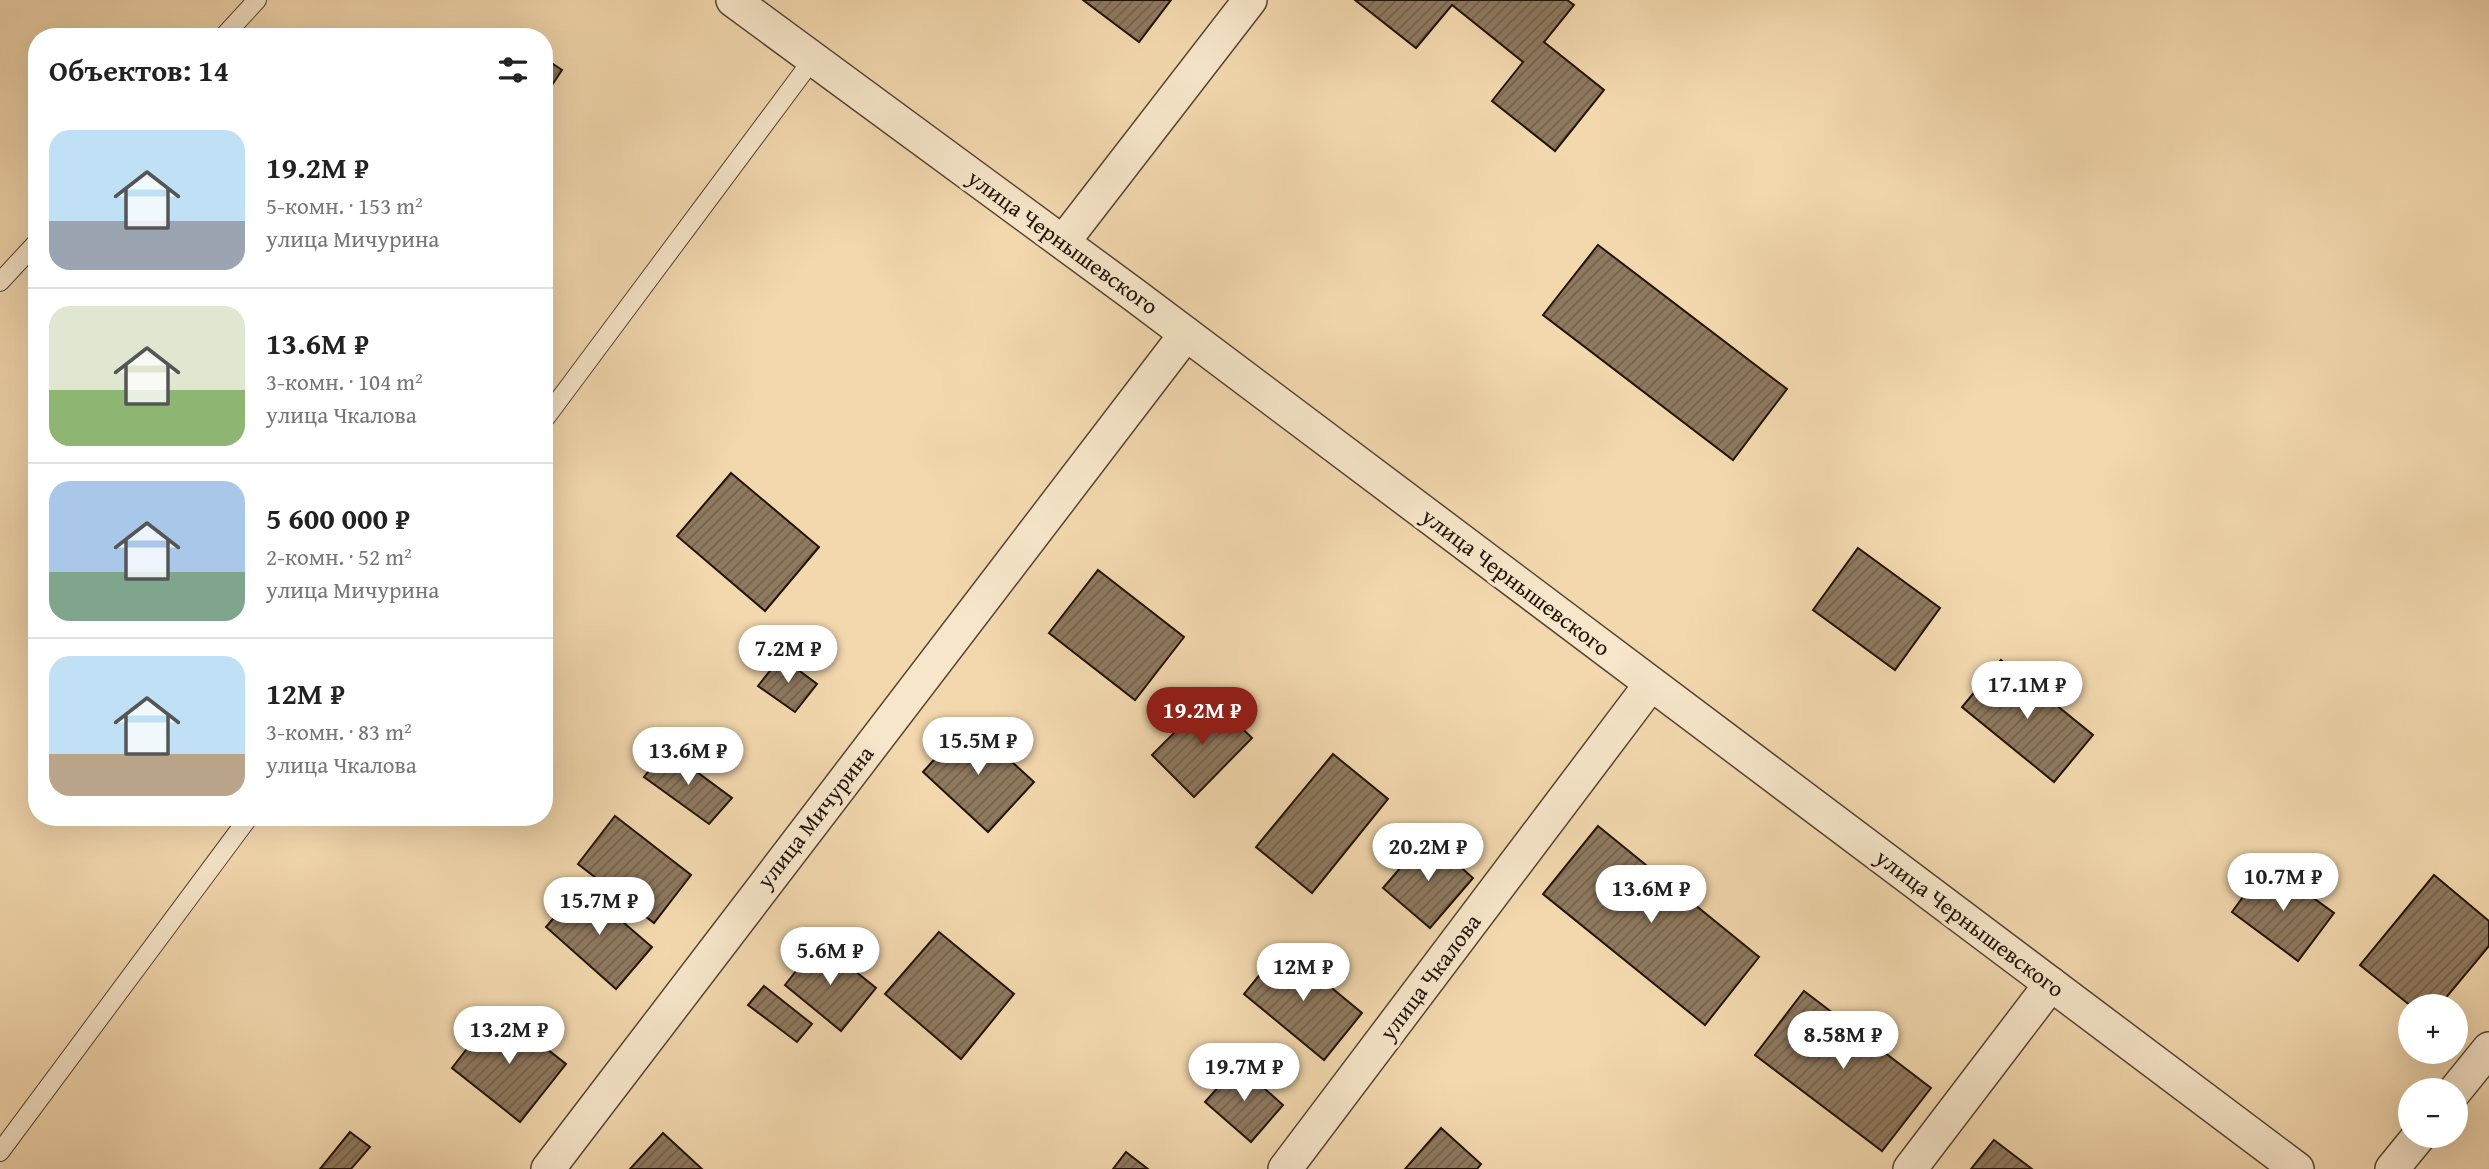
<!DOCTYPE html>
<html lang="ru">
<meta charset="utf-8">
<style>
body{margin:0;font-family:"Gentium Book Plus",serif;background:#f6f6f6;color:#222;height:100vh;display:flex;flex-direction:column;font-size:26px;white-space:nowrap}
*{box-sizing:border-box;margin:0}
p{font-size:23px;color:#767676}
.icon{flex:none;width:38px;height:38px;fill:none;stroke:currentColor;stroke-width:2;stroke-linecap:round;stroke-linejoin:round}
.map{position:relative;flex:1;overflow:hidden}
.details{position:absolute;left:28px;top:28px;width:525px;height:798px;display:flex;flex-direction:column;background:#fff;border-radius:28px;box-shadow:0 7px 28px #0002}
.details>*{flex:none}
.controls{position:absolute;left:2398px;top:994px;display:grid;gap:14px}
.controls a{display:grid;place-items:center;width:70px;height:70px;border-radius:50%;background:#fff;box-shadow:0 7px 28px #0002;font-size:35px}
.price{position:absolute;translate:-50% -60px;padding:0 16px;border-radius:24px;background:#fff;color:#222;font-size:23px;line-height:46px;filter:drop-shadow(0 2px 4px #0008)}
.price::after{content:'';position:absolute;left:50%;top:42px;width:21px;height:16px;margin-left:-10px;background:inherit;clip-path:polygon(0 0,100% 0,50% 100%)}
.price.selected{background:#8f2418;color:#fff}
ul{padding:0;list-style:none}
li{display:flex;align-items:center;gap:21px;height:175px;padding:0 21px}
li+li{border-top:2px solid #e0e0e0}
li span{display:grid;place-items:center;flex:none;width:196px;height:140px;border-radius:21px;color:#555}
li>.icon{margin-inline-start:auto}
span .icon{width:84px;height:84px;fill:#fffc;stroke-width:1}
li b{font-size:30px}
h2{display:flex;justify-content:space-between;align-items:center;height:84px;padding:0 21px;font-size:30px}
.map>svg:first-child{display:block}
.building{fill:url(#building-hatch);stroke:#22130a;stroke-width:2}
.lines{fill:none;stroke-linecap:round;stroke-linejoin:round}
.lane-casing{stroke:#564433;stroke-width:20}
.street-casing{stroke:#564433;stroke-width:36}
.lane{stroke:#f7e6ca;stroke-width:18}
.street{stroke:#f7e6ca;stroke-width:33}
.labels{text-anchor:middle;stroke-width:7;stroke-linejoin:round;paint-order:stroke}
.street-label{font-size:23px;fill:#22130a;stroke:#f7e6ca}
</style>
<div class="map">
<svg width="2489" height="1169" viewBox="0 0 2489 1169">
<defs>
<pattern id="building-hatch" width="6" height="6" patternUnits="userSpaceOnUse" patternTransform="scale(1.75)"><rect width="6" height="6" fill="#8f795f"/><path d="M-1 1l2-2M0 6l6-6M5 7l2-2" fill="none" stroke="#74624d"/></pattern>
</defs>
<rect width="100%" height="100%" fill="#f3d8ae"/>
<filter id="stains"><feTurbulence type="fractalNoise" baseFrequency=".00286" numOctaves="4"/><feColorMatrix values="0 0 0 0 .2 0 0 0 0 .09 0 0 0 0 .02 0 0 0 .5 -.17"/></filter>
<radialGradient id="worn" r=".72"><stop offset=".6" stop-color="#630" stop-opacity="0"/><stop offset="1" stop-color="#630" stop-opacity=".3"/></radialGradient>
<g class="building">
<polygon points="1083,0 1171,0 1139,42"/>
<polygon points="1355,0 1567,0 1574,5 1544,42 1604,90 1555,151 1492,101 1523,62 1452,5 1416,48"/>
<polygon points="544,58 562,70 544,97"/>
<polygon points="1598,245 1787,389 1733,460 1543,315"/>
<polygon points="731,473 819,547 765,611 677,536"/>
<polygon points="1858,548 1940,608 1895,670 1813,610"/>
<polygon points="1098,570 1184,637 1135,700 1049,633"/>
<polygon points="781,657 817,684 795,712 758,686"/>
<polygon points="2001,660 2093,735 2054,782 1962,707"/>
<polygon points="1210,697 1252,738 1194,797 1152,755"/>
<polygon points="968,722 1034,782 988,832 923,772"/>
<polygon points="666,749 732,798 709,824 644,777"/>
<polygon points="1333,754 1388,799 1312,893 1256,847"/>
<polygon points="615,816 691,875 654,923 578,864"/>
<polygon points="1598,826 1759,957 1705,1025 1543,894"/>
<polygon points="1427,837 1473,878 1430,928 1383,888"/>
<polygon points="2267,864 2334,913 2298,961 2232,912"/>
<polygon points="2434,875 2489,921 2489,946 2439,1006 2411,1006 2360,965"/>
<polygon points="581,886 652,947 616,989 546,927"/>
<polygon points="939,932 1014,994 961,1059 885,994"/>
<polygon points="819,942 876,988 841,1031 785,985"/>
<polygon points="1282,947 1362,1013 1324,1060 1244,994"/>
<polygon points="764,986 812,1024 797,1042 748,1005"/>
<polygon points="1804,991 1931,1088 1882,1151 1755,1055"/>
<polygon points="497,1010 566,1064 520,1122 452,1068"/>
<polygon points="1238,1065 1283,1105 1251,1142 1205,1102"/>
<polygon points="1441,1128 1481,1164 1477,1169 1405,1169"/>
<polygon points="350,1132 370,1147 351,1169 320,1169"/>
<polygon points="663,1133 702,1169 630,1169"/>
<polygon points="1994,1140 2032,1169 1971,1169"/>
<polygon points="1126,1152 1148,1169 1113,1169"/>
</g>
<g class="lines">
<defs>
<g id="lane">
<polyline points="223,37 257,0"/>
<polyline points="0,282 37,242"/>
<polyline points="544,420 813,59"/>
<polyline points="0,1152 249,817"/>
</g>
<g id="street">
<polyline points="733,0 1133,294 2297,1169"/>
<polyline points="1063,242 1250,0"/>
<polyline points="2455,1091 2489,1049"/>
<polyline points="548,1169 1186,334"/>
<polyline points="1285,1169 1651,684"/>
<polyline points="1910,1169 2051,984"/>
<polyline points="2392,1169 2419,1136"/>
</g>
</defs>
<use href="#lane" class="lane-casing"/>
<use href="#street" class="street-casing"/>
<use href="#lane" class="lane"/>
<use href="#street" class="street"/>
</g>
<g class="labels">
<g class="street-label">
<text transform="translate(1063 242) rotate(36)" y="8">улица Чернышевского</text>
<text transform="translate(1516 582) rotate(37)" y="8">улица Чернышевского</text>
<text transform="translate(815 817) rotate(-52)" y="8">улица Мичурина</text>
<text transform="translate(1970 923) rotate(37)" y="8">улица Чернышевского</text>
<text transform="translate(1430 977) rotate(-53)" y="8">улица Чкалова</text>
</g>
</g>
<rect width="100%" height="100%" filter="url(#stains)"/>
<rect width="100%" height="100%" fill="url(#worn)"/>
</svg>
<div class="controls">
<a>+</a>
<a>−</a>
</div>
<b class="price" style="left:788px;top:685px">7.2M ₽</b>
<b class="price" style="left:2027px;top:721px">17.1M ₽</b>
<b class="price selected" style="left:1202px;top:747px">19.2M ₽</b>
<b class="price" style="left:978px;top:777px">15.5M ₽</b>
<b class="price" style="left:688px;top:787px">13.6M ₽</b>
<b class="price" style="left:1428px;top:883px">20.2M ₽</b>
<b class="price" style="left:2283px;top:913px">10.7M ₽</b>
<b class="price" style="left:1651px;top:925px">13.6M ₽</b>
<b class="price" style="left:599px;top:937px">15.7M ₽</b>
<b class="price" style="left:830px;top:987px">5.6M ₽</b>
<b class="price" style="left:1303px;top:1003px">12M ₽</b>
<b class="price" style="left:509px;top:1066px">13.2M ₽</b>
<b class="price" style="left:1843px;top:1071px">8.58M ₽</b>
<b class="price" style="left:1244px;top:1103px">19.7M ₽</b>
<section class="details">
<h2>Объектов: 14<svg class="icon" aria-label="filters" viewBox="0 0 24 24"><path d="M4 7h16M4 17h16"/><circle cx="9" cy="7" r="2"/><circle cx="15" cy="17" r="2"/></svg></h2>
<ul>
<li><span style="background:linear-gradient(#bfe0f5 65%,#9aa5b1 0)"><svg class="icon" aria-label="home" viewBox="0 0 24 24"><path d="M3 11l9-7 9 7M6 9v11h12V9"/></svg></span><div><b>19.2M ₽</b><p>5-комн. · 153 m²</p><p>улица Мичурина</p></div></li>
<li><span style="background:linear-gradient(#dfe7d0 60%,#8fb573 0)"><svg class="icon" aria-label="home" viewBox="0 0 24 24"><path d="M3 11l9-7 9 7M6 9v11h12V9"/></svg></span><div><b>13.6M ₽</b><p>3-комн. · 104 m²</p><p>улица Чкалова</p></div></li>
<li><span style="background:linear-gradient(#a9c7e8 65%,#7fa58c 0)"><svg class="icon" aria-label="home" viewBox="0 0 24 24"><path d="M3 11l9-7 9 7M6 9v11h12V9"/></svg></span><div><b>5 600 000 ₽</b><p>2-комн. · 52 m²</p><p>улица Мичурина</p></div></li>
<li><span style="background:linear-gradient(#bfe0f5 70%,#b9a48a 0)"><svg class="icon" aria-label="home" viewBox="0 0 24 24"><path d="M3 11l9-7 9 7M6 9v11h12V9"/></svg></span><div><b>12M ₽</b><p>3-комн. · 83 m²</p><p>улица Чкалова</p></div></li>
</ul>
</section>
</div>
